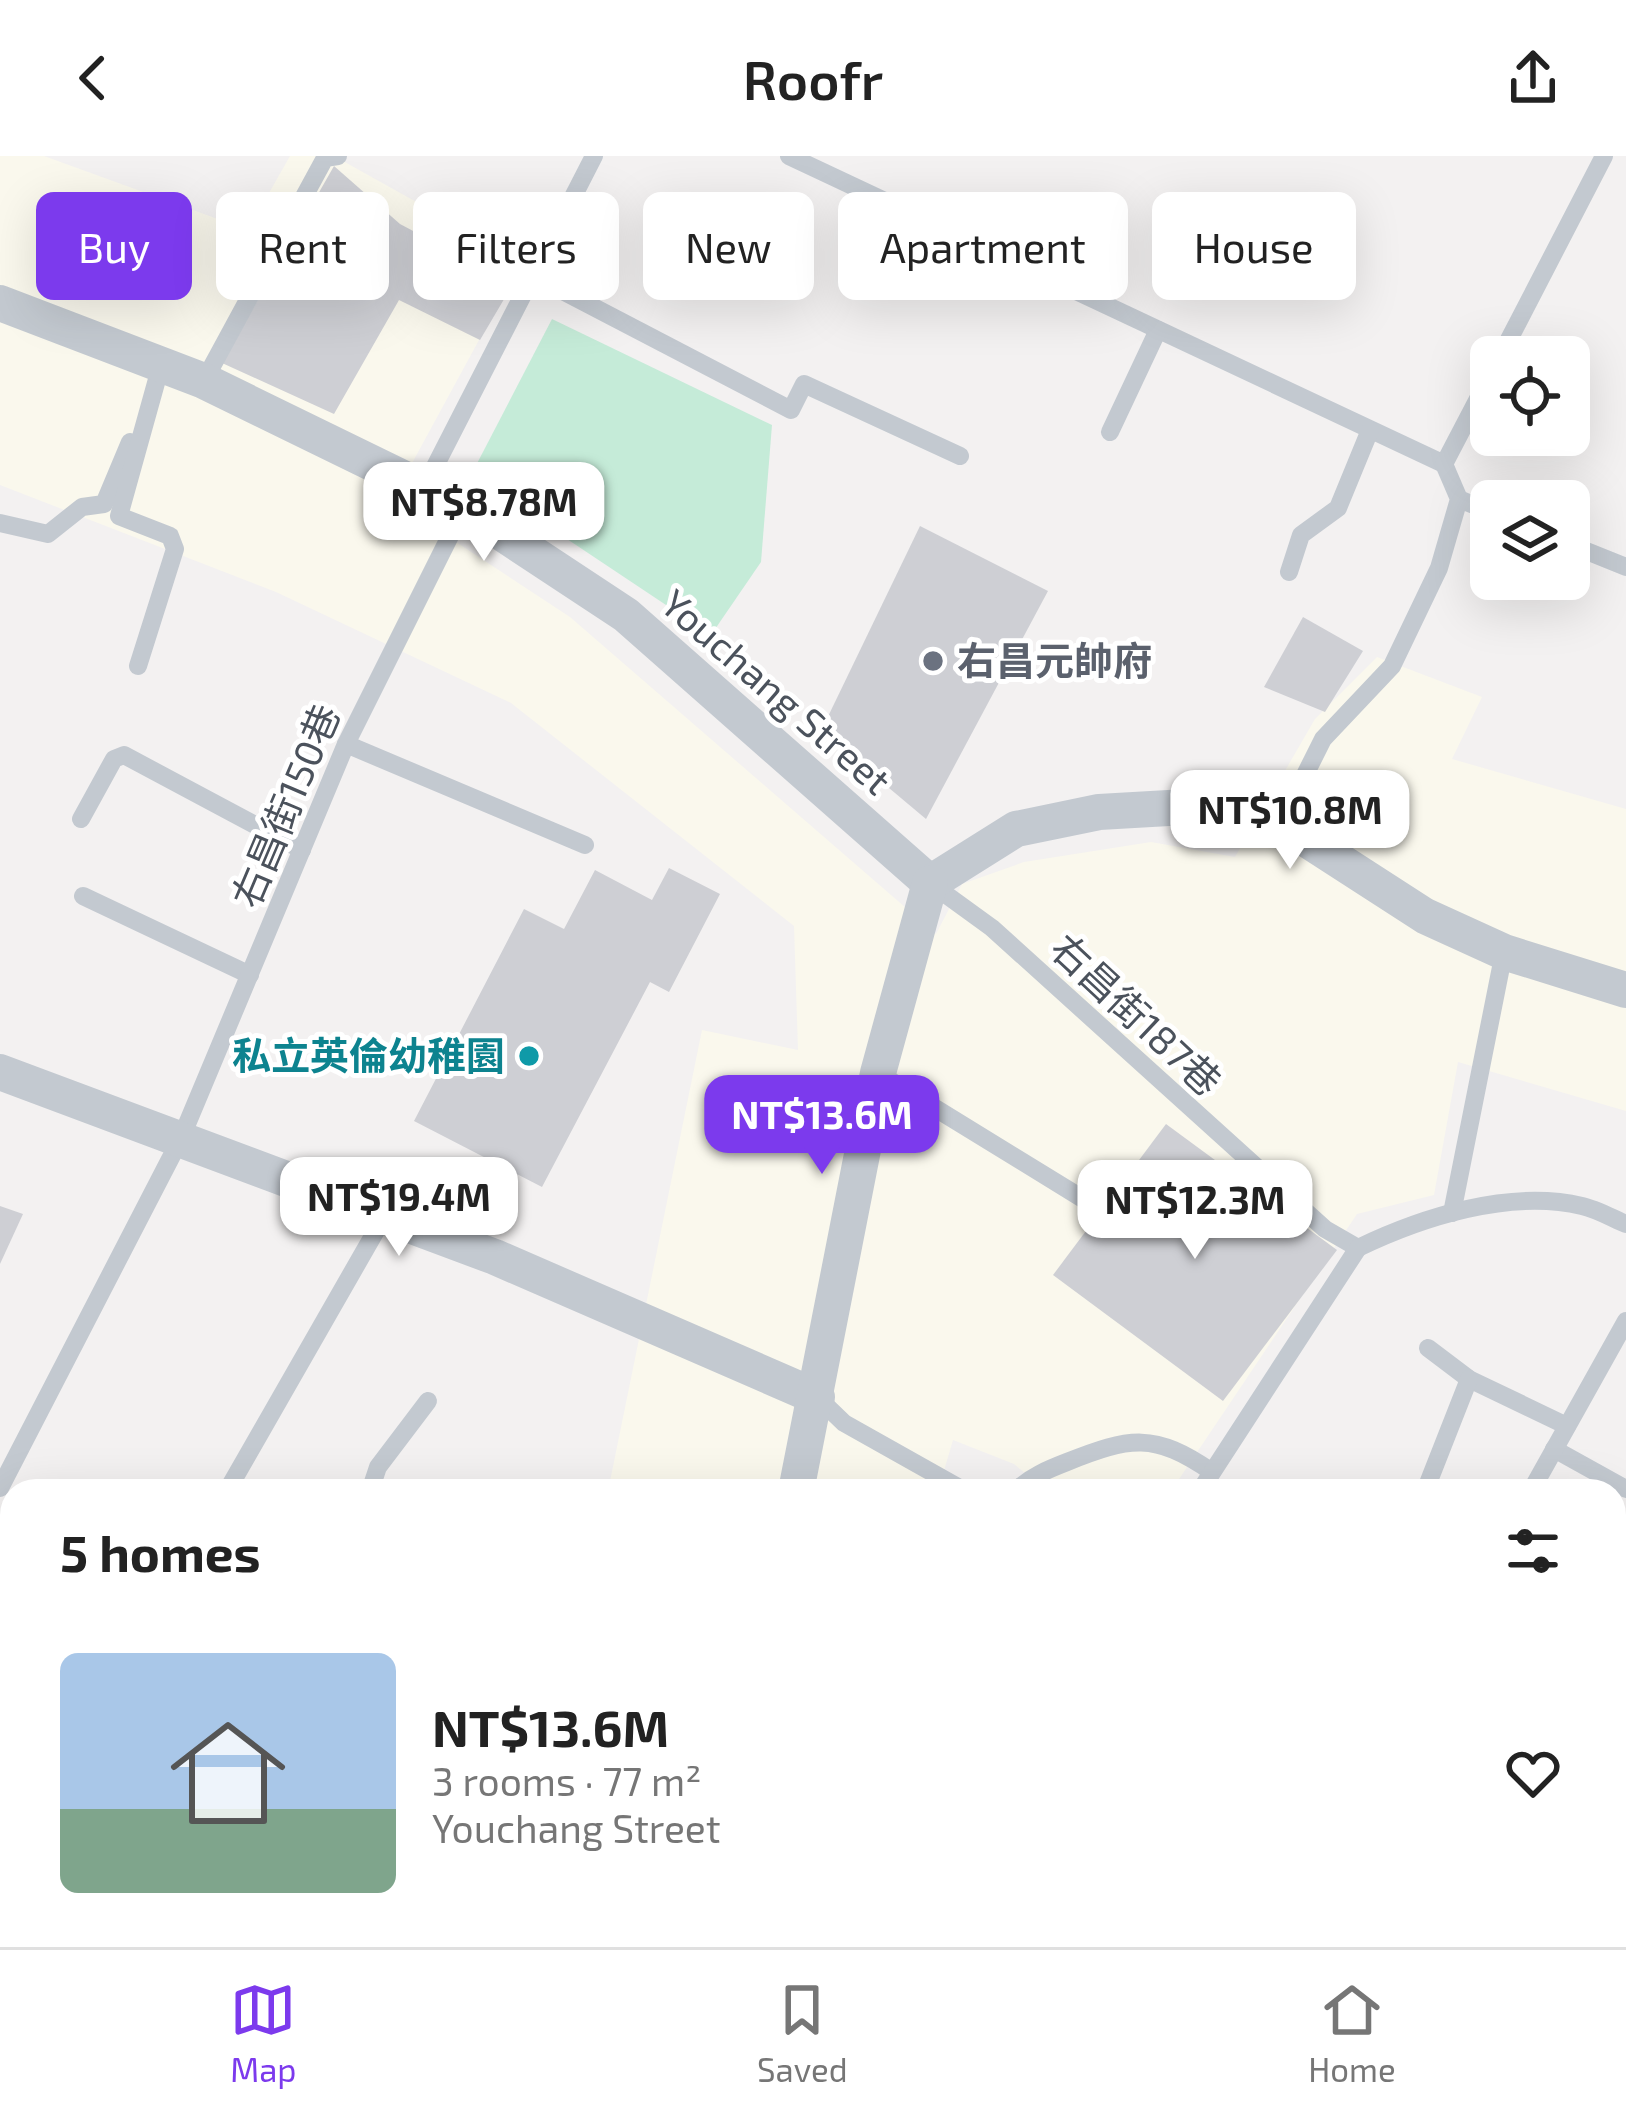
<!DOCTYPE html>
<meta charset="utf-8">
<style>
body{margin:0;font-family:"Exo 2","Noto Sans TC",sans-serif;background:#f6f6f6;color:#222;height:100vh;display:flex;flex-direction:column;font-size:45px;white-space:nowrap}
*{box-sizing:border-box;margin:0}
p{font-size:39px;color:#767676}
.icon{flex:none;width:66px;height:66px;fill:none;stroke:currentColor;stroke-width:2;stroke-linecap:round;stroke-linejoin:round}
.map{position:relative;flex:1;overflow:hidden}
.panel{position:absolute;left:0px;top:1323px;width:1626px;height:468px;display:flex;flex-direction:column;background:#fff;border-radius:36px 36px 0 0;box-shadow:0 12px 48px #0002}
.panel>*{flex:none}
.banner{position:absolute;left:36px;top:36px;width:1554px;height:108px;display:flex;gap:24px}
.buttons{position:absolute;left:1470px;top:180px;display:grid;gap:24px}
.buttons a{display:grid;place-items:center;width:120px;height:120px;border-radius:18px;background:#fff;box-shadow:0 12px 48px #0002;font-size:60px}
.price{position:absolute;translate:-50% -102px;padding:0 27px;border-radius:24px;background:#fff;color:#222;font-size:39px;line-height:78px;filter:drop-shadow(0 3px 6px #0008)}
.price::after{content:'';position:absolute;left:50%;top:72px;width:36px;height:27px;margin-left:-18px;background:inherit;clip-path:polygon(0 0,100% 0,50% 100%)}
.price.on{background:#7c3aed;color:#fff}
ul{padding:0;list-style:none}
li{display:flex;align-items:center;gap:36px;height:300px;padding:0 60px}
li span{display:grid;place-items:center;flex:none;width:336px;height:240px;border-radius:18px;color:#555}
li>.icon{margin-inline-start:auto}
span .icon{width:144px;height:144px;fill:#fffc;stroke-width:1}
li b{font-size:51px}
h2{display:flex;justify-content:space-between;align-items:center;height:144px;padding:0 60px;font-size:51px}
.tag{padding:0 42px;border-radius:18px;background:#fff;box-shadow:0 12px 48px #0002;font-size:42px;line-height:108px}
.tag.on{background:#7c3aed;color:#fff}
header{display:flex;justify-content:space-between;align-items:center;height:156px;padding:0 60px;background:#fff;font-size:54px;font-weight:600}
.tabs{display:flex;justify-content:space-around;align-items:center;height:168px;border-top:3px solid #e0e0e0;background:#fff;font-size:33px;color:#767676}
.tabs a{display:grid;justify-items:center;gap:6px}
.tabs .on{color:#7c3aed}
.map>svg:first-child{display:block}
.commercial{fill:#faf8ed}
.green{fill:#c5ebd8}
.building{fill:#cecfd4}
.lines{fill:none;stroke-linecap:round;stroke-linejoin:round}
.service{stroke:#c3c9d0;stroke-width:18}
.minor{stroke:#c3c9d0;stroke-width:36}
.worship-dot{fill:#6b7280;stroke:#fff;stroke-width:4.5}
.culture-dot{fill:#0f9aa8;stroke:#fff;stroke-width:4.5}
.labels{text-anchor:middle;stroke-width:10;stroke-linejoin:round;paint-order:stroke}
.worship-label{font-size:39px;font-weight:bold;fill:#5b616d;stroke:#fff;text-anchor:start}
.street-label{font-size:39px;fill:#4b525c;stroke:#fff}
.culture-label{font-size:39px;font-weight:bold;fill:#0d838f;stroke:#fff;text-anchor:end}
</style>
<header><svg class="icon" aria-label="back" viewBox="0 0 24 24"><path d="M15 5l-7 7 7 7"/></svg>Roofr<svg class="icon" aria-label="share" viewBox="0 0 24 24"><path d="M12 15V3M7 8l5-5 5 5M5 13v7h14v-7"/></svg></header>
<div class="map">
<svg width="1626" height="1791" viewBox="0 0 1626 1791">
<rect width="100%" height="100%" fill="#f3f1f1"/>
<g class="commercial">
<polygon points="0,0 44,0 248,74 290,0 334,0 522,105 392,344 570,461 936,778 962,728 1024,706 1151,686 1235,701 1315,563 1377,501 1482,541 1452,603 1626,653 1626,955 1458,906 1434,1039 1357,1058 1171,1335 1047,1335 1014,1308 953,1284 938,1335 608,1335 702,874 798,894 794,770 511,547 276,436 0,329"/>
<polygon points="229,1779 757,1779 752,1791 188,1791"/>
</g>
<polygon class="green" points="552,163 772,269 761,406 711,479 471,319"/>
<g class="building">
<polygon points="334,10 400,68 513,128 480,184 399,144 334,258 222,207"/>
<polygon points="920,370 1048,435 926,663 821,575"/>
<polygon points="1303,461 1363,495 1325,556 1264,531"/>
<polygon points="669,712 720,738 669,836 650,826 542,1031 414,965 524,753 564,773 595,714 652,744"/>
<polygon points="1166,968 1337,1094 1223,1245 1053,1119"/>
<polygon points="0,1050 23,1058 0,1108"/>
</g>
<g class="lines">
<g class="service">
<polyline points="789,0 1444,308"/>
<polyline points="532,119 791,254 804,228 960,300"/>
<polyline points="1500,201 1604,0"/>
<polyline points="204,225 325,2 338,0"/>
<polyline points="1110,276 1158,174"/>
<polyline points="425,330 594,0"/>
<polyline points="1459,343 1491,356"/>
<polyline points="0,367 48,378 82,351 104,348 130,286"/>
<polyline points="1569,388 1626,411"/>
<polyline points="1289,416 1301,379 1338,352 1370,274"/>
<polyline points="138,510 175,393 170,380 119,360 161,209"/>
<polyline points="346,588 585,689"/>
<polyline points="81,663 114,603 124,599 302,694"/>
<polyline points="1281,667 1323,583 1392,510 1439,412 1459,343 1444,308 1491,218"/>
<path d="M930 727 992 772 1325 1073 1358 1092C1422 1061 1510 1033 1582 1050 1596 1053 1612 1062 1626 1068"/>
<polyline points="83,740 250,819"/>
<polyline points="878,917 1101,1054"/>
<polyline points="1452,1057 1504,796"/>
<polyline points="1428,1192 1469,1223 1567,1270"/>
<polyline points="817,1241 844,1267 965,1335"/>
<polyline points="1554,1293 1626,1333"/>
<polyline points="0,1332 182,980 346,588 464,352"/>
<polyline points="514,1334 515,1335"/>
<polyline points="227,1335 385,1059"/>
<polyline points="370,1335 378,1311 428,1245"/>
<path d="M1016 1335C1029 1321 1049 1313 1067 1306 1130 1281 1154 1276 1212 1316"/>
<polyline points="1200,1335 1358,1092"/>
<polyline points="1425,1335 1469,1223"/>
<polyline points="1531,1335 1626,1165"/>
<polyline points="0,1574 12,1575"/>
<polyline points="1614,1731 1626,1715"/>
<polyline points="1614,1779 1626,1783"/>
<polyline points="943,1791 950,1779"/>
<polyline points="1324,1791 1334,1779"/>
<polyline points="1567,1791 1577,1779"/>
</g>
<g class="minor">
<polyline points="0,147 204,225 464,352 626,459 930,727"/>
<polyline points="930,727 1016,673 1099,656 1186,651 1281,667 1425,760 1504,796 1626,834"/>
<polyline points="0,916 495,1101 817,1241"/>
<polyline points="796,1335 878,917 930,727"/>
<polyline points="44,1791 89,1779"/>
<polyline points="624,1791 629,1779"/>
</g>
</g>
<circle class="worship-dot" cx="933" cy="505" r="12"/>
<circle class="culture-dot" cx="529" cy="900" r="12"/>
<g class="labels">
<g class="worship-label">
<text x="957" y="519">右昌元帥府</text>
</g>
<g class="street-label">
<text transform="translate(776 536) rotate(41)" y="14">Youchang Street</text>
<text transform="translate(286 650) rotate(-67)" y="14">右昌街150巷</text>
<text transform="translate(1136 859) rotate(43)" y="14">右昌街187巷</text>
</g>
<g class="culture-label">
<text x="505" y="914">私立英倫幼稚園</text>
</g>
</g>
</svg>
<div class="buttons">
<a><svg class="icon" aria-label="locate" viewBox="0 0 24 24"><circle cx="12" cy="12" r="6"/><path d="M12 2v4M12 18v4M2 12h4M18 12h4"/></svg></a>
<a><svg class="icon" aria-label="layers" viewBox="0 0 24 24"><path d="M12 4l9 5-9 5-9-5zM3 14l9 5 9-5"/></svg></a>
</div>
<b class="price" style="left:484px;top:408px">NT$8.78M</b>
<b class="price" style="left:1290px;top:716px">NT$10.8M</b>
<b class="price on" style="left:822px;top:1021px">NT$13.6M</b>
<b class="price" style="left:399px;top:1103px">NT$19.4M</b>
<b class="price" style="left:1195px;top:1106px">NT$12.3M</b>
<div class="banner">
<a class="tag on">Buy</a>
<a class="tag">Rent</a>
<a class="tag">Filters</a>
<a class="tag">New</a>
<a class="tag">Apartment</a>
<a class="tag">House</a>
</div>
<section class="panel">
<h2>5 homes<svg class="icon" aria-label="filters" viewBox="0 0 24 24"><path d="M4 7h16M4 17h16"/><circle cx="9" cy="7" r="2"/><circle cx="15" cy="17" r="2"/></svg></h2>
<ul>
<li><span style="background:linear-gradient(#a9c7e8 65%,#7fa58c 0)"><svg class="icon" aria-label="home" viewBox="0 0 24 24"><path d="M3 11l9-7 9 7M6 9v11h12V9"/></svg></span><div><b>NT$13.6M</b><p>3 rooms · 77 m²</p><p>Youchang Street</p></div><svg class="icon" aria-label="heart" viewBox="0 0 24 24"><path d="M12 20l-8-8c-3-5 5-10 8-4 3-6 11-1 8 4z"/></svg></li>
</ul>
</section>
</div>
<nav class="tabs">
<a class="on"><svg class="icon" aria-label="map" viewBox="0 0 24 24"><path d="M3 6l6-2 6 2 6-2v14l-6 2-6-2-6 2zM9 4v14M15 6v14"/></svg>Map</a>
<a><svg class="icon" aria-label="saved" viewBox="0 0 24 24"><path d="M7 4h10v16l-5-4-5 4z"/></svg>Saved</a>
<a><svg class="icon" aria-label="home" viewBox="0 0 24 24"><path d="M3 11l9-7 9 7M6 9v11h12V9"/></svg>Home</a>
</nav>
